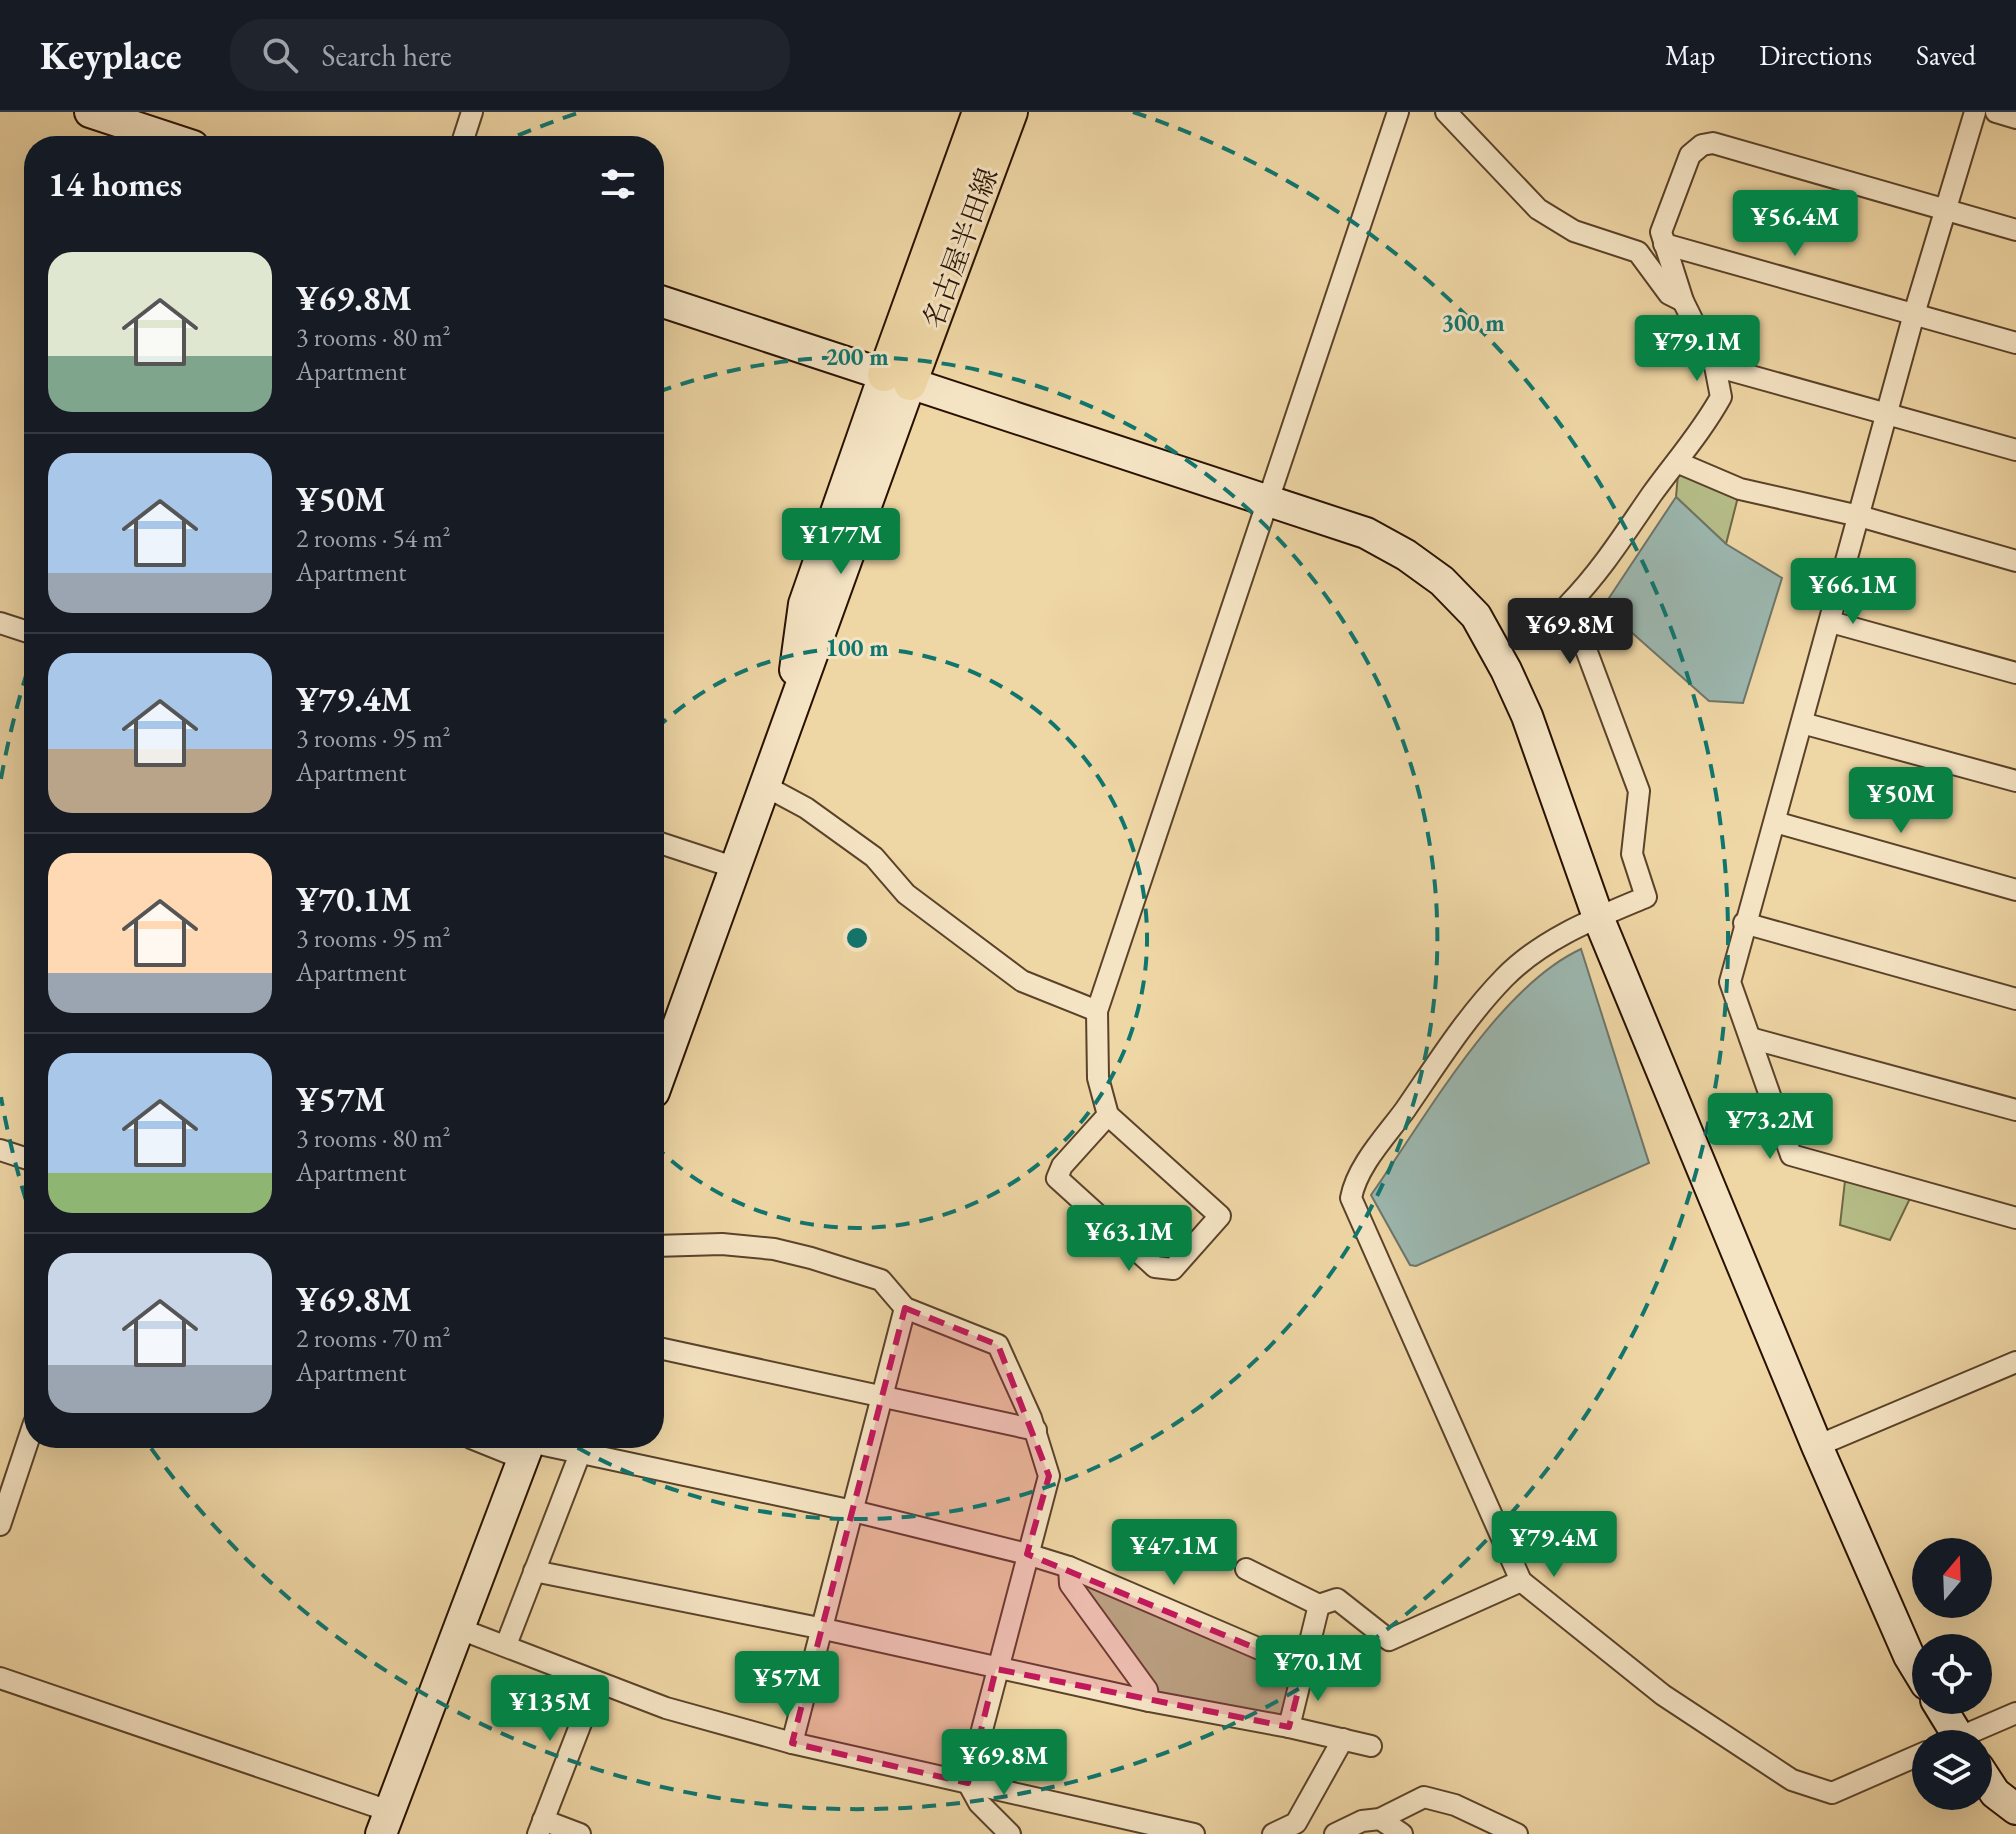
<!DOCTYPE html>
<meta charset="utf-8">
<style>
body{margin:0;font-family:"EB Garamond","Noto Serif JP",serif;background:#20242c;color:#f1f3f6;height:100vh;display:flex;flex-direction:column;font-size:30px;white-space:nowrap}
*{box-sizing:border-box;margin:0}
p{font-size:26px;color:#9ea1a6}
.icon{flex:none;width:44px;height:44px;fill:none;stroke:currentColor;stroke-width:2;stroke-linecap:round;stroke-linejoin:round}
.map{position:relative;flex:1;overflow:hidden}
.details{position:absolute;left:24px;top:24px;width:640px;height:1312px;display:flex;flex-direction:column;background:#171b24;border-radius:32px;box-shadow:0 8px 32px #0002}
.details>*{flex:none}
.needle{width:52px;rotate:19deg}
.tools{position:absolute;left:1912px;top:1426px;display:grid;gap:16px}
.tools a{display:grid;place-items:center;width:80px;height:80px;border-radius:50%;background:#171b24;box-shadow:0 8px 32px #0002;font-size:40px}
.price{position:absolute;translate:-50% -68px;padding:0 18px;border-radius:8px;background:#0b8043;color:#fff;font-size:26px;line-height:52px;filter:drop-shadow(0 2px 4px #0008)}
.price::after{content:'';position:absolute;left:50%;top:48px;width:24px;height:18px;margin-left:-12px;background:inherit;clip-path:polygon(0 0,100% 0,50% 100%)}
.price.on{background:#222;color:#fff}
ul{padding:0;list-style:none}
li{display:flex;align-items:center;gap:24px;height:200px;padding:0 24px}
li+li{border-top:2px solid #363941}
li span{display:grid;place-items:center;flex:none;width:224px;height:160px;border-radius:24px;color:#555}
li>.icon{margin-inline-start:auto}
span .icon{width:96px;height:96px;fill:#fffc;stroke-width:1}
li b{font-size:34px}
h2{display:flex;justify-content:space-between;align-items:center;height:96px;padding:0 24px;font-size:34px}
header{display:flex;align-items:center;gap:48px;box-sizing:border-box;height:112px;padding:0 40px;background:#171b24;border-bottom:2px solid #363941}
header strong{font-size:38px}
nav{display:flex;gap:44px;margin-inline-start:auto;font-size:28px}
.search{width:560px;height:72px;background:#20242c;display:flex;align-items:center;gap:20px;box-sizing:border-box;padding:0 28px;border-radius:32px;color:#9ea1a6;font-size:30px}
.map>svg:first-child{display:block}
.green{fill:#b6be88;stroke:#6f6844;stroke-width:2}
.water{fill:#9cb7af;stroke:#6e7569;stroke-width:2}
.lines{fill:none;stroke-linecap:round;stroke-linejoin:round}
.street-casing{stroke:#5a422a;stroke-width:24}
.secondary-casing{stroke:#281101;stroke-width:34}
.primary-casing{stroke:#281101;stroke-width:36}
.street{stroke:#f5e4c4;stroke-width:20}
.secondary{stroke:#f5e4c4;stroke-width:30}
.primary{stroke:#efd6a5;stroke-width:32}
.marked{fill:#c2185b;fill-opacity:0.2;stroke:#c2185b;stroke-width:6;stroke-dasharray:16 10;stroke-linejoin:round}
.ring{fill:none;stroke:#0f766e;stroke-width:4;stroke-dasharray:14 10}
.labels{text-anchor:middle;stroke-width:6;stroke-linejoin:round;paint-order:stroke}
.street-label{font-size:28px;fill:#281101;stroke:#f5e4c4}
.centre{fill:#0f766e;stroke:#f5e4c4;stroke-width:4}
.ring-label{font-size:24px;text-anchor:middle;font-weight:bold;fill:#0f766e;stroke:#f5e4c4;stroke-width:6;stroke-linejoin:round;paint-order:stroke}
</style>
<header>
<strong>Keyplace</strong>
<div class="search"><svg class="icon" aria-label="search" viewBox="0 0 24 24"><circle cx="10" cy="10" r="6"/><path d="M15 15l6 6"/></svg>Search here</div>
<nav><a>Map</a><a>Directions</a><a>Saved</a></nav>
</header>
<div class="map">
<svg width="2016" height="1722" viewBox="0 0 2016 1722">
<rect width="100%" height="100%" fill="#efd6a5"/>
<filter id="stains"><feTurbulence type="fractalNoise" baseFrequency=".0025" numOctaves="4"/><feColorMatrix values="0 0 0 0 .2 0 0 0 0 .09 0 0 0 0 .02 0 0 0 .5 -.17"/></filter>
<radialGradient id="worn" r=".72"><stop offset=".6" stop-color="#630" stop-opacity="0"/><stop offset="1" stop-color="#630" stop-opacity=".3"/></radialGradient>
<g class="green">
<polygon points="1679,351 1740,377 1726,432 1676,385"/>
<polygon points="1846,1060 1915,1076 1890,1128 1840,1113"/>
<polygon points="1069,1455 1304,1556 1289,1615 1149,1589"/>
</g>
<g class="water">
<polygon points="1676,385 1726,432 1782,466 1743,591 1709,589 1603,495"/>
<path d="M1581 837 1649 1051 1416 1154 1410 1153 1371 1083C1425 1007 1497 876 1581 837Z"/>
</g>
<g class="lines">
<defs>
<g id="street">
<polyline points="1446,0 1538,97 1574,119 1638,140 1669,182 1683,189"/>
<polyline points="1975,0 1914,202 1730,870 1791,1043 2016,1106"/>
<polyline points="1996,0 2016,6"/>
<polyline points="461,34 472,0"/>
<polyline points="1664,132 2016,231"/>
<polyline points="1715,254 2016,338"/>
<polyline points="1679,351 1740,377 1859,404 2016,449"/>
<polyline points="1831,510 2016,561"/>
<polyline points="0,511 34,522"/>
<polyline points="1802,611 2016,669"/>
<polyline points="767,675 806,696 874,745 906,782 1022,869 1097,899"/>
<polyline points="1775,710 2016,778"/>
<polyline points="654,729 736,756"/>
<polyline points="1744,811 2016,887"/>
<polyline points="1750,926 2016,998"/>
<polyline points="1108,1003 1220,1104 1173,1157 1155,1155 1057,1066 1062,1054 1108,1003 1098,966 1097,899 1398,0"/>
<polyline points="0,1038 34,1049"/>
<polyline points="654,1134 722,1132 774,1137 811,1146 881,1168 905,1196 998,1233 1031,1306 1049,1364 968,1671 979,1691 1010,1722"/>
<polyline points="654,1235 1036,1318"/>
<polyline points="471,1326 523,1347"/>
<polyline points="530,1330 853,1399 1027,1442 1069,1455 1304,1556"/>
<polyline points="1817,1334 2016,1250"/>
<polyline points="0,1413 34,1311"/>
<polyline points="1069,1455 1070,1472 1147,1578 1149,1589 1289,1615 1371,1634"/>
<polyline points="1246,1457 1319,1493"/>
<polyline points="534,1459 824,1517 1149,1589"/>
<polyline points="460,1517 666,1596 792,1631 1194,1722"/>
<polyline points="506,1533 586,1326"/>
<polyline points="0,1566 389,1699"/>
<polyline points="1289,1615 1319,1493 1337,1487 1389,1528 1521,1469"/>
<polyline points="792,1631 905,1196"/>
<polyline points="1944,1632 2016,1601"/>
<path d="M1926 1640 1832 1681 1792 1668 1663 1583 1521 1469 1351 1086C1357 1054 1386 1024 1405 998 1436 953 1466 905 1504 866 1543 826 1596 806 1646 785L1632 742 1639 679 1569 492C1602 458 1625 421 1652 382 1675 350 1701 321 1721 285L1715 254 1683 189 1661 120 1690 43 1702 33 1713 31 2016 118"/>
<polyline points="1380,1707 1402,1722"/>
<polyline points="543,1708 580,1722"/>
<polyline points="538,1722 597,1570"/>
<polyline points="1273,1722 1296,1711 1343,1627"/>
<polyline points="1335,1722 1362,1709 1380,1707 1424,1685 1455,1693 1517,1722"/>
</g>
<g id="secondary">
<polyline points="90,0 193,34"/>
<polyline points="654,187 1366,421 1406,443 1442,469 1476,504 1506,558 1527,604 1598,805 1817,1334 1909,1544 1926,1572"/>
<polyline points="795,558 804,492 884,263"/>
<polyline points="654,980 910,272"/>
<polyline points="1936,1588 1963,1632"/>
<polyline points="1978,1655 1995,1681 2016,1697"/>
<polyline points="381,1722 531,1326"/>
</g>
<g id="primary">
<polyline points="884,263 979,0"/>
<polyline points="910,272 1011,0"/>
</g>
</defs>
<use href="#street" class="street-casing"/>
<use href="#secondary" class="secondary-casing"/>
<use href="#primary" class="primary-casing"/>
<use href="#street" class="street"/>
<use href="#secondary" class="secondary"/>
<use href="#primary" class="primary"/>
</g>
<path class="marked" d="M905 1196 998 1233 1049 1364 1027 1442 1304 1556 1289 1615 996 1557 968 1671 792 1631Z"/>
<g class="ring">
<path d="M656 617A290 290 0 1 1 656 1035"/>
<path d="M658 280A581 581 0 1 1 562 1327"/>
<path d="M33 1110A871 871 0 0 1 1 985M1 667A871 871 0 0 1 33 542M496 33A871 871 0 0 1 581 0M1133 0A871 871 0 1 1 148 1332"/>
</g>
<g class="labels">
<g class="street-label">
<text transform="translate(960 136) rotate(-70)" y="10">名古屋半田線</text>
</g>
</g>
<circle cx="857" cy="826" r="12" class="centre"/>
<g class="ring-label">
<text x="1473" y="219">300 m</text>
<text x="857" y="253">200 m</text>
<text x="857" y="544">100 m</text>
</g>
<rect width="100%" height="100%" filter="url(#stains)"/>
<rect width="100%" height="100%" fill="url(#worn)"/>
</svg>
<div class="tools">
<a><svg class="needle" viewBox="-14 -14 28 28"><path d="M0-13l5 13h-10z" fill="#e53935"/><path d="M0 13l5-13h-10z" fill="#9ea1a6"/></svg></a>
<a><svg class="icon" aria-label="locate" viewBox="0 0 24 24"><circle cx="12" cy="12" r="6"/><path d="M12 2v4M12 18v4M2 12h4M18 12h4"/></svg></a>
<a><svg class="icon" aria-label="layers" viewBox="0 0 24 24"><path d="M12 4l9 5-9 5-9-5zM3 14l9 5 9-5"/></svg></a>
</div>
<b class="price" style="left:1795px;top:146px">¥56.4M</b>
<b class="price" style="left:1697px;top:271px">¥79.1M</b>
<b class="price" style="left:841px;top:464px">¥177M</b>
<b class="price" style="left:1853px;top:514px">¥66.1M</b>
<b class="price on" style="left:1570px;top:554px">¥69.8M</b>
<b class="price" style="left:1901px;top:723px">¥50M</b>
<b class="price" style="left:1770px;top:1049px">¥73.2M</b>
<b class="price" style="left:1129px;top:1161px">¥63.1M</b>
<b class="price" style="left:1554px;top:1467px">¥79.4M</b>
<b class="price" style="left:1174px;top:1475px">¥47.1M</b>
<b class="price" style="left:1318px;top:1591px">¥70.1M</b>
<b class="price" style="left:787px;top:1607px">¥57M</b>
<b class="price" style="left:550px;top:1631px">¥135M</b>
<b class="price" style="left:1004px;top:1685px">¥69.8M</b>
<section class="details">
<h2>14 homes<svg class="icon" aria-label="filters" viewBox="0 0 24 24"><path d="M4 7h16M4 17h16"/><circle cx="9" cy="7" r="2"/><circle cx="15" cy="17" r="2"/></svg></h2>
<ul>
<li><span style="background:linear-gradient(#dfe7d0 65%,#7fa58c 0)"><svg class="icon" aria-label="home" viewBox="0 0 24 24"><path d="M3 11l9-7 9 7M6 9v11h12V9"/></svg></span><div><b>¥69.8M</b><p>3 rooms · 80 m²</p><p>Apartment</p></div></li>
<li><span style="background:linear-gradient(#a9c7e8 75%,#9aa5b1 0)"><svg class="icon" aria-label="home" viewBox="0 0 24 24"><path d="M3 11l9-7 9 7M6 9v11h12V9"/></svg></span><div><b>¥50M</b><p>2 rooms · 54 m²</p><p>Apartment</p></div></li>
<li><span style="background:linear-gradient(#a9c7e8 60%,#b9a48a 0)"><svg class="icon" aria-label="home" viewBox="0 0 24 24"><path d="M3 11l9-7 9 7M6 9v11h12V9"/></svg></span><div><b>¥79.4M</b><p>3 rooms · 95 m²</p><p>Apartment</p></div></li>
<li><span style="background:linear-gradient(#ffd9b3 75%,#9aa5b1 0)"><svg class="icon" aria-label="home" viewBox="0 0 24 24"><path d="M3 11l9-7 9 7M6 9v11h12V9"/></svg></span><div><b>¥70.1M</b><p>3 rooms · 95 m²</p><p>Apartment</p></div></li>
<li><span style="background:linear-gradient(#a9c7e8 75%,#8fb573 0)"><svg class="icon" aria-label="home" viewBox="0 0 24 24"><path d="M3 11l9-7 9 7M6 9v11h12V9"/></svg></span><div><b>¥57M</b><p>3 rooms · 80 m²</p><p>Apartment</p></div></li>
<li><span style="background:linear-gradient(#c9d6e8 70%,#9aa5b1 0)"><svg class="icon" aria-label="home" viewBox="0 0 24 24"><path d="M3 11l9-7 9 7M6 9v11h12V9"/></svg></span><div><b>¥69.8M</b><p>2 rooms · 70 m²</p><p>Apartment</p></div></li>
</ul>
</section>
</div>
